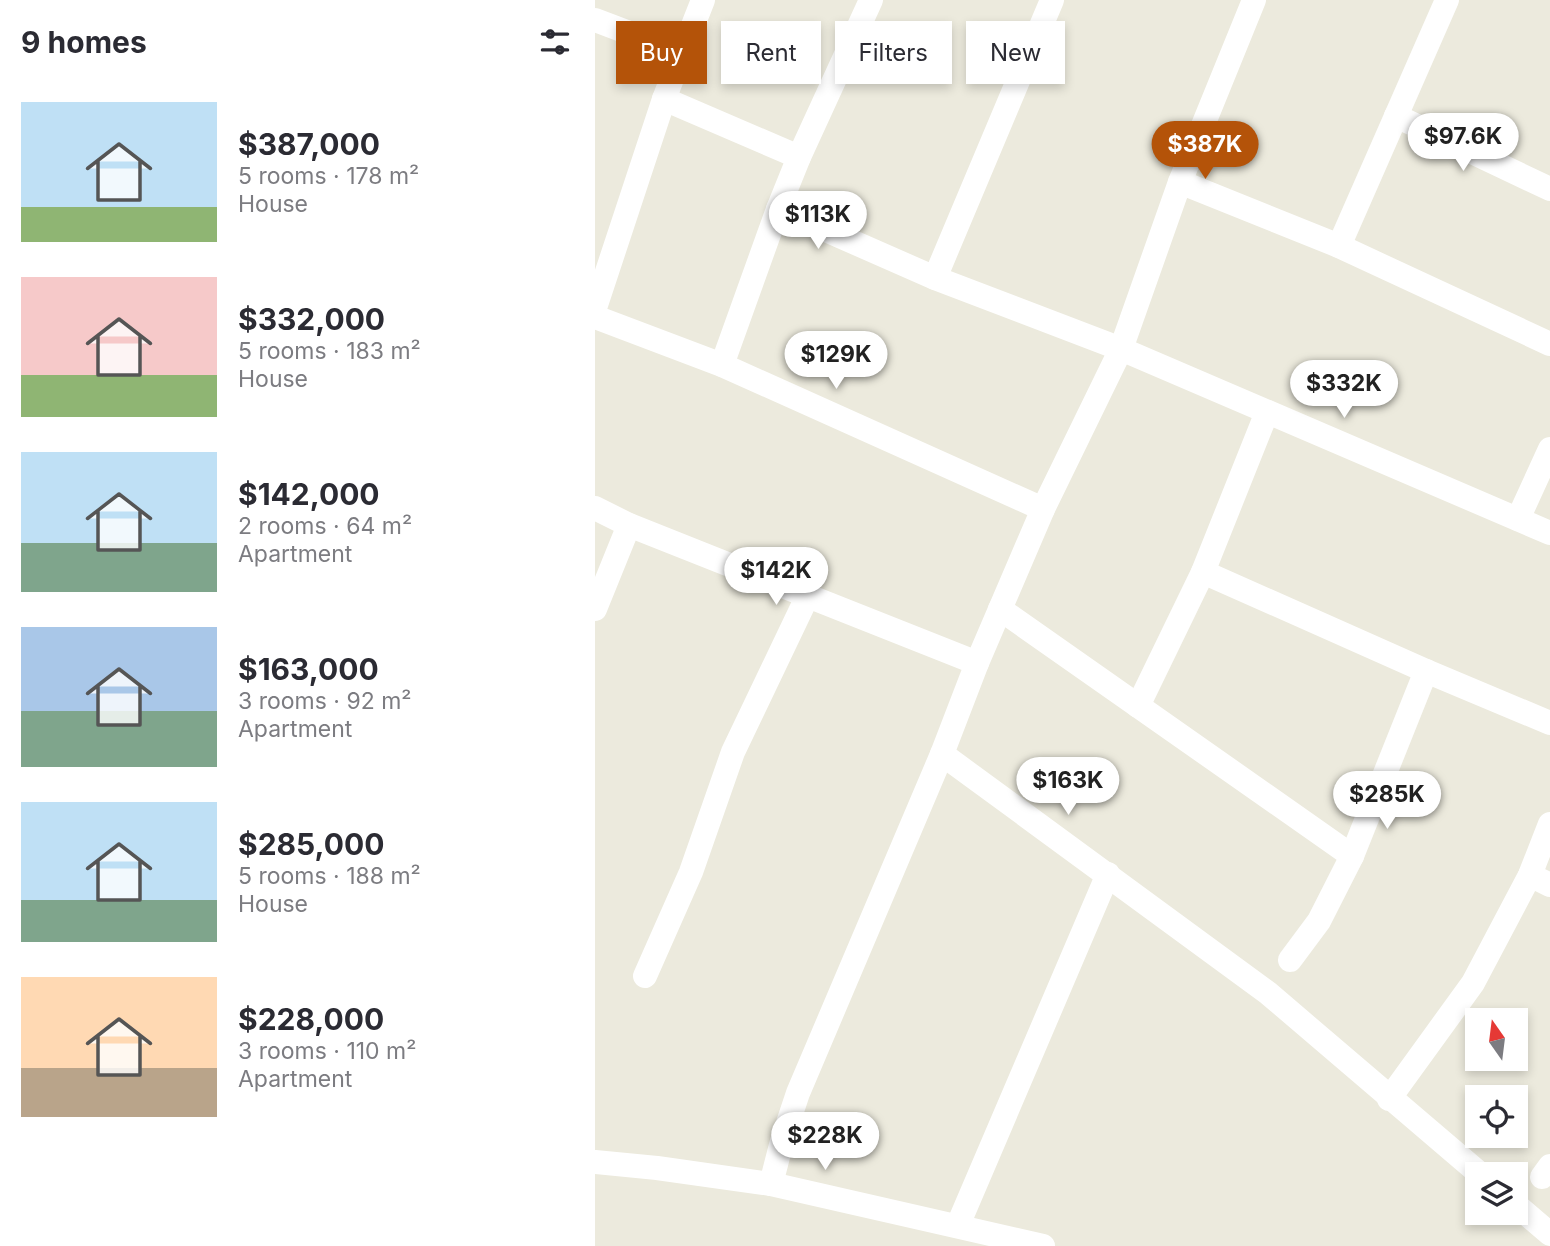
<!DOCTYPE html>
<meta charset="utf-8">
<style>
body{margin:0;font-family:Inter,sans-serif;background:#f7f7f7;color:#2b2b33;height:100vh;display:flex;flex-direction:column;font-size:26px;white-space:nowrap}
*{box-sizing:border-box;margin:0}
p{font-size:23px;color:#7c7c81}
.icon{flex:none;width:38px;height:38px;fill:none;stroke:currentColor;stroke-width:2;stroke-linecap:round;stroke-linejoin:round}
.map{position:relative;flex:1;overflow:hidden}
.side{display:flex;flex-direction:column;background:#fff;width:595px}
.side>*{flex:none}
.banner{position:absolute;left:21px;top:21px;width:665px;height:63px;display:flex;gap:14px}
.needle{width:46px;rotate:346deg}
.tools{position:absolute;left:870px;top:1008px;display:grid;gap:14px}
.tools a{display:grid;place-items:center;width:63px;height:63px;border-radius:0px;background:#fff;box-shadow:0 4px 10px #0003;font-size:35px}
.price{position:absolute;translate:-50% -60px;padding:0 16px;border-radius:24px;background:#fff;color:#222;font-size:23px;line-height:46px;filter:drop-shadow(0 2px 4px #0008)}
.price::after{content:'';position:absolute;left:50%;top:42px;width:21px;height:16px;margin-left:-10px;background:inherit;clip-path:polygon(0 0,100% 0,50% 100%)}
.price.on{background:#b45309;color:#fff}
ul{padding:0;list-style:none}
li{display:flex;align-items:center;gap:21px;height:175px;padding:0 21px}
li span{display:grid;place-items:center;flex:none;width:196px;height:140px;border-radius:0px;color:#555}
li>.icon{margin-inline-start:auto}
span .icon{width:84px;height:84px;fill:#fffc;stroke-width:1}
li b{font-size:30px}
h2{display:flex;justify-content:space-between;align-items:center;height:84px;padding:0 21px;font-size:30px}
.pill{padding:0 24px;border-radius:0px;background:#fff;box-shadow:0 4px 10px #0003;font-size:24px;line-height:63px}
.pill.on{background:#b45309;color:#fff}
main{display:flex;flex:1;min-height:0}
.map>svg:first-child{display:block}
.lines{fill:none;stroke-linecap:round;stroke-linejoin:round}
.minor{stroke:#fff;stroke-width:24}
</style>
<main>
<section class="side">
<h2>9 homes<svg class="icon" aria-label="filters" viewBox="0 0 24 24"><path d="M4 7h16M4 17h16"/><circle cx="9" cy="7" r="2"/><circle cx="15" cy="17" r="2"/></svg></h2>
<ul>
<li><span style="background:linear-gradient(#bfe0f5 75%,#8fb573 0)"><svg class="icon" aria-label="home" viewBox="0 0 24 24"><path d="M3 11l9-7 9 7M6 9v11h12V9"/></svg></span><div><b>$387,000</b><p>5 rooms · 178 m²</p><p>House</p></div></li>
<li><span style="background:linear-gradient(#f6c9c9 70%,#8fb573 0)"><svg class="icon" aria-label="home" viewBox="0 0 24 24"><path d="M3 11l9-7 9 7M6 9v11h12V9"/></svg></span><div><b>$332,000</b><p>5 rooms · 183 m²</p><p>House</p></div></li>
<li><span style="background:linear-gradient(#bfe0f5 65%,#7fa58c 0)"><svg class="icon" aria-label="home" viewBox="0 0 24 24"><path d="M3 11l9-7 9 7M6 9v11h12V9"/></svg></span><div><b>$142,000</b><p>2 rooms · 64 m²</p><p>Apartment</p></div></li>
<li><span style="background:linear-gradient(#a9c7e8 60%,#7fa58c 0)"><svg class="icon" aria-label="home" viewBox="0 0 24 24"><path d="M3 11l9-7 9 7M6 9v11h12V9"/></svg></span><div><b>$163,000</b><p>3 rooms · 92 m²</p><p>Apartment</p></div></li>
<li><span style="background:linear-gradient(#bfe0f5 70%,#7fa58c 0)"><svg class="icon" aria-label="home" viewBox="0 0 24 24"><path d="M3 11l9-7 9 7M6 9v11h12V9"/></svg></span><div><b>$285,000</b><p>5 rooms · 188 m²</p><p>House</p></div></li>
<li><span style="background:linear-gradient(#ffd9b3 65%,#b9a48a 0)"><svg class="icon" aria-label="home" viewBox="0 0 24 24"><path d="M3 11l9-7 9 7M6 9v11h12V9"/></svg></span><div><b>$228,000</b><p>3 rooms · 110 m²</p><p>Apartment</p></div></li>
</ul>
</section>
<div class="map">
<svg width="955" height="1246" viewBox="0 0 955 1246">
<rect width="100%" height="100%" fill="#eceadd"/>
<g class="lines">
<g class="minor">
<polyline points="276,0 204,157 183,209 340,278 526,349 955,533"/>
<polyline points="659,0 585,182 526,349 448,509 382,663 347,754 673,993 885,1174"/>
<polyline points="0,20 87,53"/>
<polyline points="69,99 204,157"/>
<polyline points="801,116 955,189"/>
<polyline points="585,182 744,246 955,344"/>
<polyline points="183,209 127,365 448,509"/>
<polyline points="744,246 852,0"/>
<polyline points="340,278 457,0"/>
<polyline points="0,308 69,99 108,0"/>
<polyline points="0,317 127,365"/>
<polyline points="672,412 608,572 831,671 955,723"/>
<polyline points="0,508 34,525 382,663"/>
<polyline points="923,519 955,449"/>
<polyline points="0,609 34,525"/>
<polyline points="405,609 757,856"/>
<polyline points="543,706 608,572"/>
<polyline points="935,875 955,885"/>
<polyline points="695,960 724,921 757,856 831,671"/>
<polyline points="50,976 96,872 138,752 213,595"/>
<polyline points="794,1099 878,983 935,875 955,824"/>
<polyline points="0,1162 62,1168 176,1184 448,1246"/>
<polyline points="947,1177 955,1166"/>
<polyline points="176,1184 187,1141 203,1093 347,754"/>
<polyline points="920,1204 955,1234"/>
<polyline points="363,1225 513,874"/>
</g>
</g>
</svg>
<div class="tools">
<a><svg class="needle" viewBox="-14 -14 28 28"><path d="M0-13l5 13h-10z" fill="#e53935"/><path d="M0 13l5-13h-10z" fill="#7c7c81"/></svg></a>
<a><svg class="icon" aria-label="locate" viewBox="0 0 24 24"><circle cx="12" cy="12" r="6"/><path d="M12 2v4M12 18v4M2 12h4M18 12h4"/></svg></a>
<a><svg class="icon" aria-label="layers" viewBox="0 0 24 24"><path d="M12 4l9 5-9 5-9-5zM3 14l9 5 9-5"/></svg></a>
</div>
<b class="price" style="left:868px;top:173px">$97.6K</b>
<b class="price on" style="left:610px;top:181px">$387K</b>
<b class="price" style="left:223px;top:251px">$113K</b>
<b class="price" style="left:241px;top:391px">$129K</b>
<b class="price" style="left:749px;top:420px">$332K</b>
<b class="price" style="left:181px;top:607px">$142K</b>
<b class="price" style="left:473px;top:817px">$163K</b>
<b class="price" style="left:792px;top:831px">$285K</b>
<b class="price" style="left:230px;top:1172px">$228K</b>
<div class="banner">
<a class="pill on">Buy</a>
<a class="pill">Rent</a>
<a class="pill">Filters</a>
<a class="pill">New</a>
</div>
</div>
</main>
